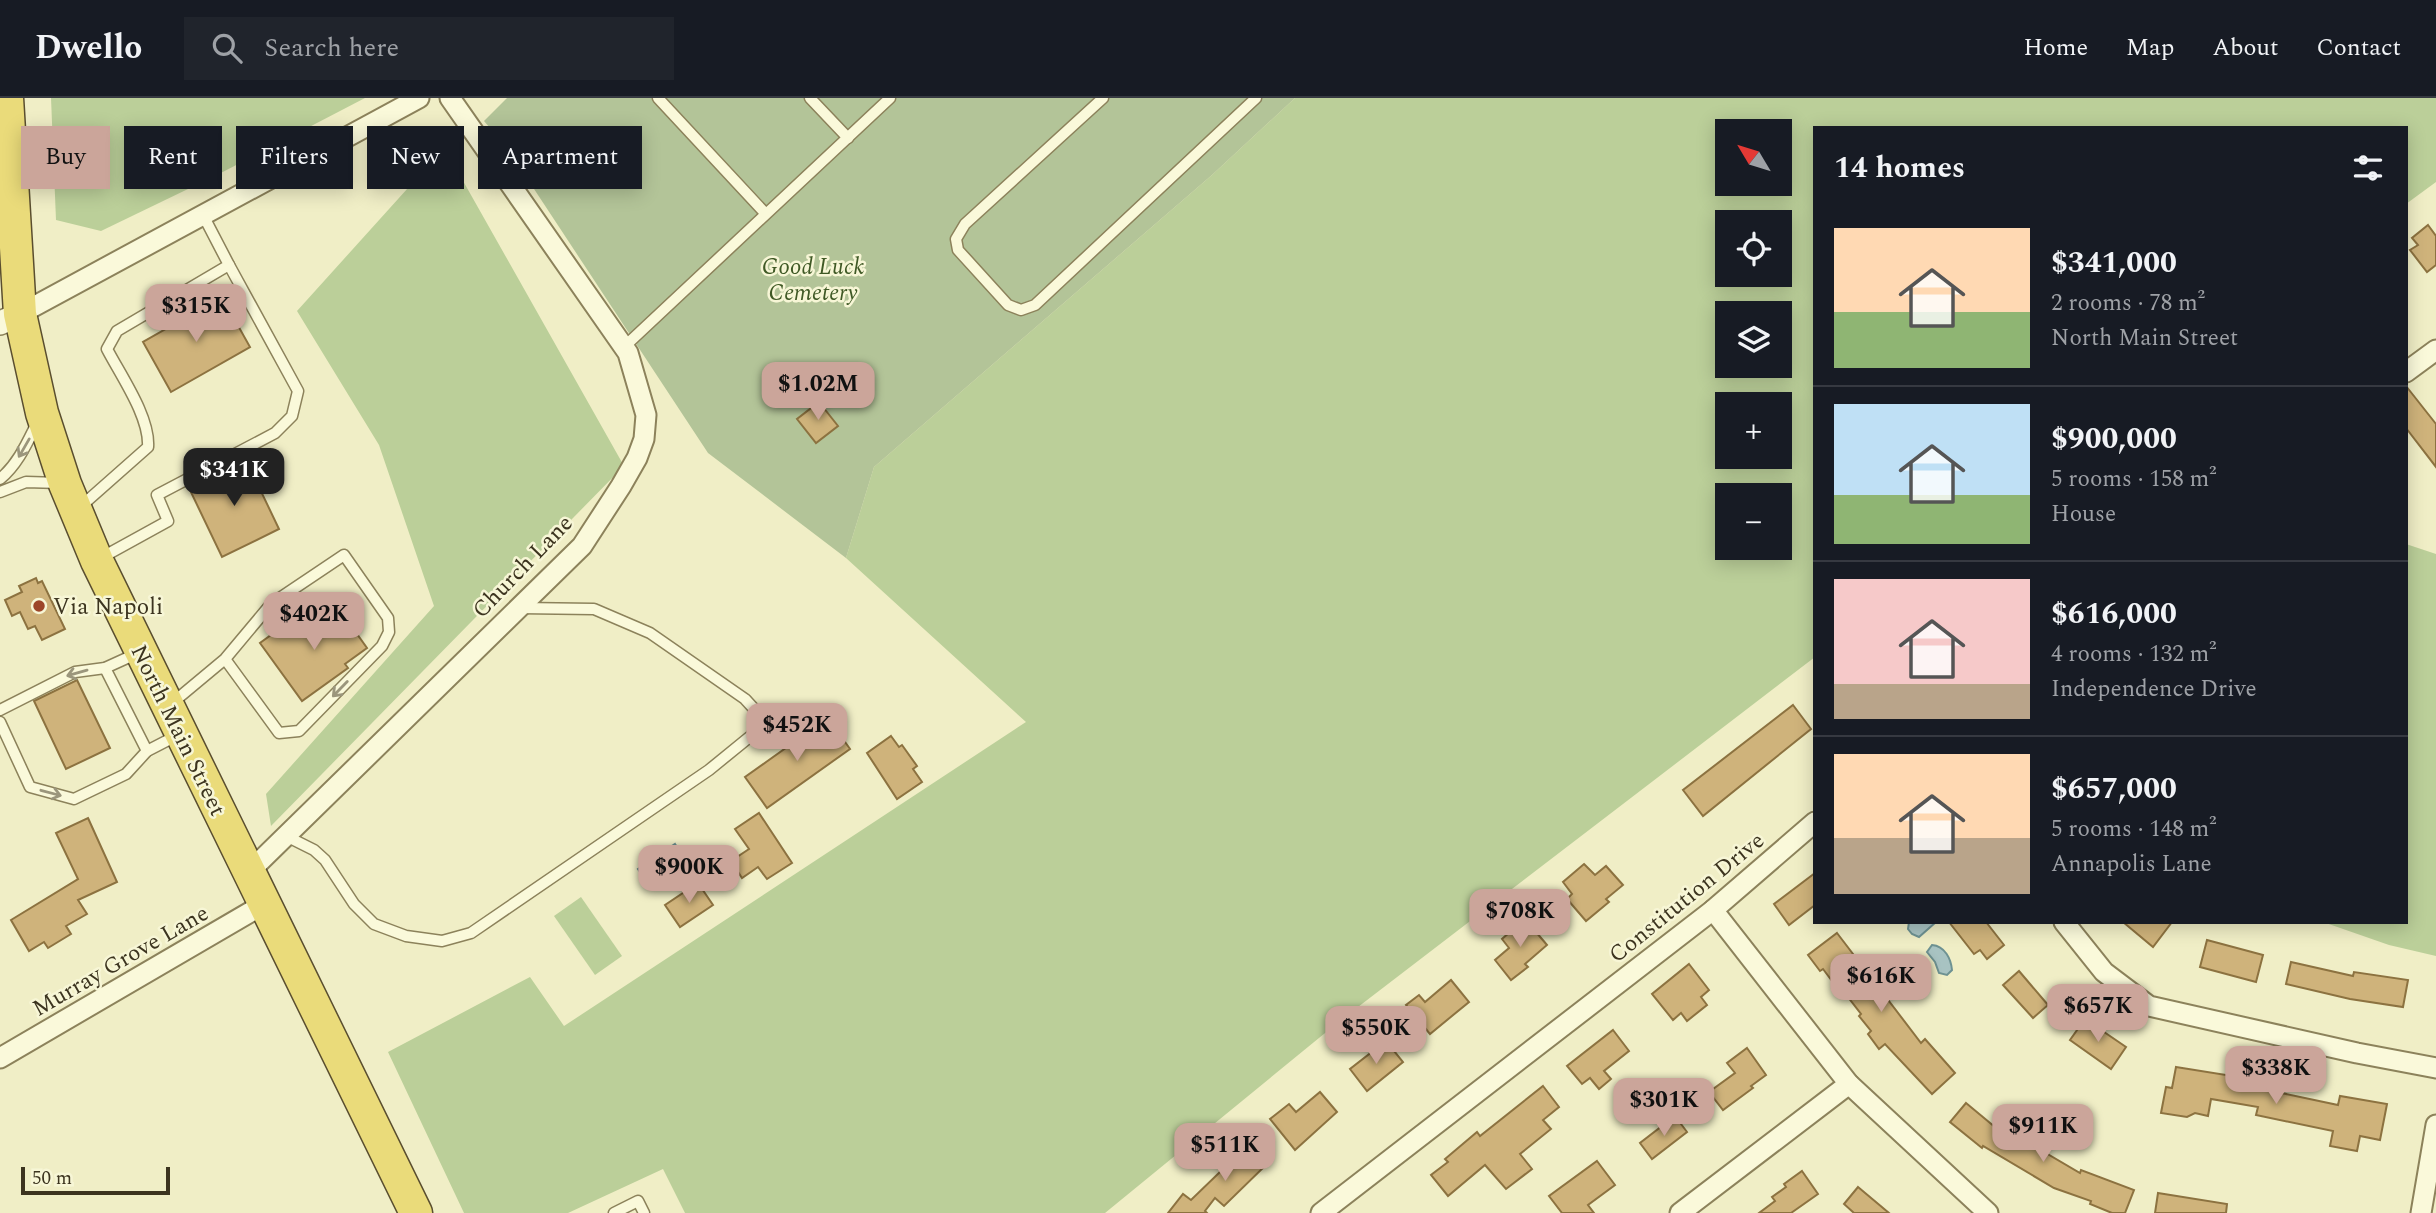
<!DOCTYPE html>
<meta charset="utf-8">
<style>
body{margin:0;font-family:Spectral,serif;background:#20242c;color:#f1f3f6;height:100vh;display:flex;flex-direction:column;font-size:26px;white-space:nowrap}
*{box-sizing:border-box;margin:0}
p{font-size:23px;color:#9ea1a6}
.icon{flex:none;width:38px;height:38px;fill:none;stroke:currentColor;stroke-width:2;stroke-linecap:round;stroke-linejoin:round}
.map{position:relative;flex:1;overflow:hidden}
.details{position:absolute;left:1813px;top:28px;width:595px;height:798px;display:flex;flex-direction:column;background:#171b24;border-radius:0px;box-shadow:0 4px 18px #0003}
.details>*{flex:none}
.top-card{position:absolute;left:21px;top:28px;width:665px;height:63px;display:flex;gap:14px}
.needle{width:46px;rotate:308deg}
.buttons{position:absolute;left:1715px;top:21px;display:grid;gap:14px}
.buttons a{display:grid;place-items:center;width:77px;height:77px;border-radius:0px;background:#171b24;box-shadow:0 4px 18px #0003;font-size:35px}
.scale{position:absolute;left:21px;bottom:18px;width:149px;box-sizing:border-box;padding-left:7px;border:4px solid #3c341f;border-top:0;font-size:19px;line-height:24px;white-space:nowrap;color:#3c341f;-webkit-text-stroke:5px #f7f6d6;paint-order:stroke}
.price{position:absolute;translate:-50% -60px;padding:0 16px;border-radius:14px;background:#cba59a;color:#111;font-size:23px;line-height:46px;filter:drop-shadow(0 2px 4px #0008)}
.price::after{content:'';position:absolute;left:50%;top:42px;width:21px;height:16px;margin-left:-10px;background:inherit;clip-path:polygon(0 0,100% 0,50% 100%)}
.price.active{background:#222;color:#fff}
ul{padding:0;list-style:none}
li{display:flex;align-items:center;gap:21px;height:175px;padding:0 21px}
li+li{border-top:2px solid #363941}
li span{display:grid;place-items:center;flex:none;width:196px;height:140px;border-radius:0px;color:#555}
li>.icon{margin-inline-start:auto}
span .icon{width:84px;height:84px;fill:#fffc;stroke-width:1}
li b{font-size:30px}
h2{display:flex;justify-content:space-between;align-items:center;height:84px;padding:0 21px;font-size:30px}
.tag{padding:0 24px;border-radius:0px;background:#171b24;box-shadow:0 4px 18px #0003;font-size:24px;line-height:63px}
.tag.active{background:#cba59a;color:#111}
header{display:flex;align-items:center;gap:42px;box-sizing:border-box;height:98px;padding:0 35px;background:#171b24;border-bottom:2px solid #363941}
header strong{font-size:33px}
nav{display:flex;gap:38px;margin-inline-start:auto;font-size:24px}
.search{width:490px;height:63px;background:#20242c;display:flex;align-items:center;gap:18px;box-sizing:border-box;padding:0 24px;border-radius:0px;color:#9ea1a6;font-size:26px}
.map>svg:first-child{display:block}
.green{fill:#bbcf99;fill-rule:evenodd}
.cemetery{fill:#b3c498}
.water{fill:#a8c3c2;stroke:#6e9292;stroke-width:2}
.building{fill:#cfb37b;stroke:#8c7240;stroke-width:2}
.lines{fill:none;stroke-linecap:round;stroke-linejoin:round}
.service-casing{stroke:#8c825b;stroke-width:13}
.minor-casing{stroke:#8c825b;stroke-width:23}
.tertiary-casing{stroke:#8c825b;stroke-width:26}
.trunk-casing{stroke:#5a4e2f;stroke-width:35}
.service{stroke:#faf9da;stroke-width:10}
.minor{stroke:#faf9da;stroke-width:19}
.tertiary{stroke:#faf9da;stroke-width:23}
.trunk{stroke:#eadb7a;stroke-width:32}
.oneway{stroke:#9b967c}
.poi-dot{fill:#9d4629;stroke:#f7f6d6;stroke-width:2.5}
.labels{text-anchor:middle;stroke-width:5;stroke-linejoin:round;paint-order:stroke}
.park-label{font-size:23px;font-style:italic;fill:#3f5925;stroke:#f7f6d6}
.street-label{font-size:23px;fill:#3c341f;stroke:#f7f6d6}
.poi-label{font-size:23px;fill:#3c341f;stroke:#f7f6d6;text-anchor:start}
</style>
<header>
<strong>Dwello</strong>
<div class="search"><svg class="icon" aria-label="search" viewBox="0 0 24 24"><circle cx="10" cy="10" r="6"/><path d="M15 15l6 6"/></svg>Search here</div>
<nav><a>Home</a><a>Map</a><a>About</a><a>Contact</a></nav>
</header>
<div class="map">
<svg width="2436" height="1115" viewBox="0 0 2436 1115">
<rect width="100%" height="100%" fill="#f0eec6"/>
<g class="green">
<polygon points="51,0 365,0 217,77 101,133 56,122"/>
<path d="M1295 0H2436V84L2406 106V30H1815V559L1341 922 1105 1115H685L663 1071 568 1115H464L388 954 530 879 564 928 1026 624 846 460 874 369 1212 77ZM1727 33H1780V86H1727ZM1727 124H1780V177H1727ZM1727 215H1780V268H1727ZM1727 306H1780V359H1727ZM1727 397H1780V450H1727Z"/>
<polygon points="426,70 458,74 624,368 271,728 266,696 434,508 379,347 297,213"/>
<polygon points="2406,446 2436,456 2436,858 2389,847 2323,824 2406,824"/>
<polygon points="581,799 622,858 595,877 554,818"/>
</g>
<polygon class="cemetery" points="507,0 1295,0 1212,77 874,369 846,460 708,355 507,50 484,23"/>
<g class="water">
<polygon points="675,746 687,764 650,789 638,771"/>
<polygon points="1909,824 1936,824 1919,839 1912,836 1908,831"/>
<path d="M1932 847C1945 848 1951 861 1952 872L1947 877 1939 875 1935 864 1927 854Z"/>
</g>
<g class="building">
<polygon points="2428,127 2436,138 2436,167 2427,174 2410,152 2418,147 2412,140"/>
<polygon points="222,199 250,249 171,294 143,244"/>
<polygon points="2406,288 2436,326 2436,369 2406,330"/>
<polygon points="819,304 838,328 816,345 797,321"/>
<polygon points="246,362 279,431 222,459 189,390"/>
<polygon points="36,480 38,485 42,483 65,531 42,542 35,528 28,531 20,514 12,518 5,502 22,494 19,488"/>
<polygon points="323,511 332,523 342,515 367,550 345,566 348,570 302,603 260,545 282,529 287,537"/>
<polygon points="77,582 110,650 66,671 34,603"/>
<polygon points="1793,607 1811,631 1703,718 1683,692"/>
<polygon points="828,620 850,651 767,710 745,679"/>
<polygon points="891,638 899,649 902,647 917,668 913,671 922,684 897,701 867,655"/>
<polygon points="759,715 792,765 767,781 758,769 742,780 731,763 749,751 735,731"/>
<polygon points="88,720 117,784 78,802 87,816 66,828 71,836 48,850 44,844 29,853 11,822 78,781 56,735"/>
<polygon points="1584,766 1595,777 1606,768 1623,787 1606,801 1609,804 1586,823 1567,801 1572,796 1563,784"/>
<polygon points="1815,775 1815,807 1789,827 1774,806"/>
<polygon points="698,785 713,807 680,829 665,807"/>
<polygon points="1525,821 1547,847 1525,866 1528,869 1511,882 1495,862 1509,850 1502,841"/>
<polygon points="1949,824 1986,824 2004,847 1987,861 1980,852 1974,856"/>
<polygon points="2123,824 2172,824 2153,849"/>
<polygon points="1837,835 1921,945 1925,941 1955,975 1932,996 1885,946 1879,951 1868,936 1871,933 1859,918 1861,916 1837,885 1835,887 1823,871 1820,873 1808,857"/>
<polygon points="2207,842 2263,857 2256,884 2200,869"/>
<polygon points="2291,864 2353,878 2354,874 2408,882 2403,909 2350,901 2286,886"/>
<polygon points="1689,866 1709,892 1701,899 1707,907 1687,923 1681,915 1673,922 1652,896"/>
<polygon points="2019,873 2048,907 2033,920 2003,887"/>
<polygon points="1451,882 1469,904 1430,936 1406,907 1419,897 1425,904"/>
<polygon points="2085,921 2126,949 2111,971 2070,942"/>
<polygon points="1613,932 1629,953 1604,973 1611,981 1599,991 1590,980 1582,986 1567,968"/>
<polygon points="1386,943 1403,964 1367,993 1350,971"/>
<polygon points="1747,950 1766,977 1751,988 1753,990 1723,1012 1709,994 1735,975 1727,965"/>
<polygon points="2176,969 2245,980 2244,987 2338,1007 2340,998 2387,1006 2380,1042 2360,1038 2357,1053 2330,1048 2333,1033 2256,1017 2258,1009 2211,1001 2208,1018 2195,1015 2187,1019 2161,1015 2166,989 2172,990"/>
<polygon points="1543,988 1559,1009 1543,1022 1551,1031 1520,1056 1532,1071 1506,1091 1485,1067 1448,1098 1431,1077 1448,1064 1445,1061 1477,1034 1480,1038"/>
<polygon points="1320,994 1337,1014 1295,1052 1270,1021 1289,1006 1296,1014"/>
<polygon points="1966,1005 2013,1044 2017,1038 2080,1075 2081,1072 2134,1092 2125,1115 2112,1115 2090,1106 2091,1103 2054,1090 1983,1048 1982,1050 1950,1024"/>
<polygon points="1675,1018 1687,1034 1652,1061 1640,1045"/>
<polygon points="1250,1045 1269,1064 1224,1108 1215,1100 1205,1113 1207,1115 1168,1115 1183,1096 1191,1102"/>
<polygon points="1597,1063 1615,1087 1588,1107 1594,1115 1562,1115 1549,1098"/>
<polygon points="1802,1073 1818,1096 1791,1115 1759,1115 1775,1103 1772,1099 1786,1089 1784,1086"/>
<polygon points="1858,1089 1889,1115 1854,1115 1844,1106"/>
<polygon points="2158,1095 2227,1106 2226,1115 2155,1115"/>
</g>
<g class="lines">
<defs>
<g id="service">
<polyline points="658,0 765,115"/>
<polyline points="810,0 848,40"/>
<polyline points="1103,0 965,126 956,141 958,152 1008,207 1021,212 1035,207 1256,0"/>
<polyline points="624,249 890,0"/>
<path d="M0 381C18 366 27 345 37 325"/>
<polyline points="0,394 26,384 60,385"/>
<path d="M79 410 148 349C150 319 121 278 107 251L117 233 229 167 203 117"/>
<polyline points="99,461 168,423 157,397 275,335 292,318 298,293 229,167"/>
<polyline points="105,570 147,653"/>
<polyline points="171,606 225,561 271,506 344,457 388,520 389,534 382,548 299,633 279,635 225,561"/>
<polyline points="0,612 75,574 105,570 138,555"/>
<polyline points="0,624 30,689 74,701 126,676 147,653 178,637"/>
<polyline points="286,738 314,752 325,762 354,806 374,826 406,838 442,843 471,835 709,672 752,637 756,627 756,613 745,601 650,535 594,511 520,510"/>
<polyline points="614,1115 638,1103 644,1115"/>
</g>
<g id="minor">
<polyline points="20,216 419,0"/>
<polyline points="2406,274 2436,252"/>
<polyline points="248,775 582,448 621,388 637,360 644,341 646,317 628,255 450,0"/>
<polyline points="1713,812 1849,986 1988,1115"/>
<polyline points="2064,824 2104,874 2149,908 2357,955 2436,970"/>
<polyline points="0,960 264,806"/>
<polyline points="1321,1115 1713,812 1815,724"/>
<polyline points="1680,1115 1849,986"/>
<polyline points="2421,1115 2436,1027"/>
</g>
<polyline id="tertiary" points="0,225 20,216"/>
<polyline id="trunk" points="7,0 20,216 42,315 65,386 97,463 416,1115"/>
</defs>
<use href="#service" class="service-casing"/>
<use href="#minor" class="minor-casing"/>
<use href="#tertiary" class="tertiary-casing"/>
<use href="#trunk" class="trunk-casing"/>
<use href="#service" class="service"/>
<use href="#minor" class="minor"/>
<use href="#tertiary" class="tertiary"/>
<use href="#trunk" class="trunk"/>
</g>
<defs><path id="oneway-shaft" d="M-6 0H5M1.5-3L5.5 0L1.5 3" fill="none" stroke-width="1.6" stroke-linecap="round" stroke-linejoin="round" transform="scale(1.75)"/></defs>
<g class="oneway">
<use href="#oneway-shaft" transform="translate(24 350) rotate(120)"/>
<use href="#oneway-shaft" transform="translate(77 575) rotate(164)"/>
<use href="#oneway-shaft" transform="translate(340 591) rotate(134)"/>
<use href="#oneway-shaft" transform="translate(51 695) rotate(15)"/>
</g>
<circle class="poi-dot" cx="39" cy="508" r="7"/>
<g class="labels">
<g class="park-label">
<text x="813" y="176">Good Luck<tspan x="813" dy="26">Cemetery</tspan></text>
</g>
<g class="street-label">
<text transform="translate(522 468) rotate(-46)" y="8">Church Lane</text>
<text transform="translate(179 632) rotate(64)" y="8">North Main Street</text>
<text transform="translate(1686 799) rotate(-39)" y="8">Constitution Drive</text>
<text transform="translate(120 862) rotate(-30)" y="8">Murray Grove Lane</text>
</g>
<g class="poi-label">
<text x="53" y="516">Via Napoli</text>
</g>
</g>
</svg>
<div class="buttons">
<a><svg class="needle" viewBox="-14 -14 28 28"><path d="M0-13l5 13h-10z" fill="#e53935"/><path d="M0 13l5-13h-10z" fill="#9ea1a6"/></svg></a>
<a><svg class="icon" aria-label="locate" viewBox="0 0 24 24"><circle cx="12" cy="12" r="6"/><path d="M12 2v4M12 18v4M2 12h4M18 12h4"/></svg></a>
<a><svg class="icon" aria-label="layers" viewBox="0 0 24 24"><path d="M12 4l9 5-9 5-9-5zM3 14l9 5 9-5"/></svg></a>
<a>+</a>
<a>−</a>
</div>
<div class="scale">50 m</div>
<b class="price" style="left:196px;top:246px">$315K</b>
<b class="price" style="left:818px;top:324px">$1.02M</b>
<b class="price active" style="left:234px;top:410px">$341K</b>
<b class="price" style="left:314px;top:554px">$402K</b>
<b class="price" style="left:797px;top:665px">$452K</b>
<b class="price" style="left:689px;top:807px">$900K</b>
<b class="price" style="left:1520px;top:851px">$708K</b>
<b class="price" style="left:1881px;top:916px">$616K</b>
<b class="price" style="left:2098px;top:946px">$657K</b>
<b class="price" style="left:1376px;top:968px">$550K</b>
<b class="price" style="left:2276px;top:1008px">$338K</b>
<b class="price" style="left:1664px;top:1040px">$301K</b>
<b class="price" style="left:2043px;top:1066px">$911K</b>
<b class="price" style="left:1225px;top:1085px">$511K</b>
<div class="top-card">
<a class="tag active">Buy</a>
<a class="tag">Rent</a>
<a class="tag">Filters</a>
<a class="tag">New</a>
<a class="tag">Apartment</a>
</div>
<section class="details">
<h2>14 homes<svg class="icon" aria-label="filters" viewBox="0 0 24 24"><path d="M4 7h16M4 17h16"/><circle cx="9" cy="7" r="2"/><circle cx="15" cy="17" r="2"/></svg></h2>
<ul>
<li><span style="background:linear-gradient(#ffd9b3 60%,#8fb573 0)"><svg class="icon" aria-label="home" viewBox="0 0 24 24"><path d="M3 11l9-7 9 7M6 9v11h12V9"/></svg></span><div><b>$341,000</b><p>2 rooms · 78 m²</p><p>North Main Street</p></div></li>
<li><span style="background:linear-gradient(#bfe0f5 65%,#8fb573 0)"><svg class="icon" aria-label="home" viewBox="0 0 24 24"><path d="M3 11l9-7 9 7M6 9v11h12V9"/></svg></span><div><b>$900,000</b><p>5 rooms · 158 m²</p><p>House</p></div></li>
<li><span style="background:linear-gradient(#f6c9c9 75%,#b9a48a 0)"><svg class="icon" aria-label="home" viewBox="0 0 24 24"><path d="M3 11l9-7 9 7M6 9v11h12V9"/></svg></span><div><b>$616,000</b><p>4 rooms · 132 m²</p><p>Independence Drive</p></div></li>
<li><span style="background:linear-gradient(#ffd9b3 60%,#b9a48a 0)"><svg class="icon" aria-label="home" viewBox="0 0 24 24"><path d="M3 11l9-7 9 7M6 9v11h12V9"/></svg></span><div><b>$657,000</b><p>5 rooms · 148 m²</p><p>Annapolis Lane</p></div></li>
</ul>
</section>
</div>
